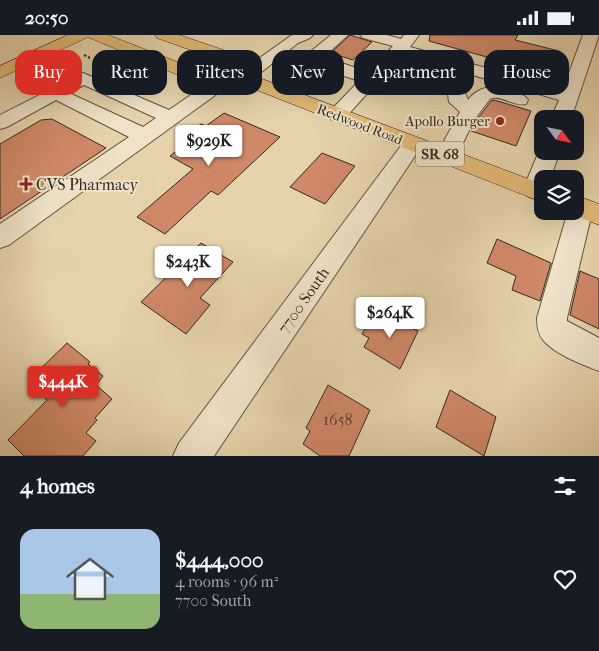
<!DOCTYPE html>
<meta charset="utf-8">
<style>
body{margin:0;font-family:"IM FELL French Canon",serif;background:#242831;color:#f1f3f6;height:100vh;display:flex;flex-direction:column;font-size:19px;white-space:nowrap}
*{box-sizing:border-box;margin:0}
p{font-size:16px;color:#9ea1a6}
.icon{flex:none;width:28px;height:28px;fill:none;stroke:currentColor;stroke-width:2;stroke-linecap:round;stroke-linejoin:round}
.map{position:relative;height:421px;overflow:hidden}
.side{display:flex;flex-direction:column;background:#171b24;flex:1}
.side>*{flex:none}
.guide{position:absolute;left:15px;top:15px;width:570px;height:45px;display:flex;gap:10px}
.needle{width:32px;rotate:123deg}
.controls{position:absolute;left:534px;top:75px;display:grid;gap:10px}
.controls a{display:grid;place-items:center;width:50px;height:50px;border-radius:10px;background:#171b24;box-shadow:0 5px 20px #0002;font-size:25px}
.price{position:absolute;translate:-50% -42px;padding:0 11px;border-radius:5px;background:#fff;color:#222;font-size:16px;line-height:32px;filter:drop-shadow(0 1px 2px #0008)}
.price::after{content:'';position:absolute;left:50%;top:30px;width:15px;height:11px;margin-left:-8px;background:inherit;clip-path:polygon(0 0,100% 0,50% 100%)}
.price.active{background:#d93025;color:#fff}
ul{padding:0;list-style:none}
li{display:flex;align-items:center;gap:15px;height:125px;padding:0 20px}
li+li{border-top:1px solid #363941}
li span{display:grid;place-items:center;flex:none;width:140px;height:100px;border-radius:15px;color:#555}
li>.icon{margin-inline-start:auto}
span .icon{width:60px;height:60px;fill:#fffc;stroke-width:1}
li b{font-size:21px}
h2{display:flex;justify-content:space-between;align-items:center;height:60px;padding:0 20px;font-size:21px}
.chip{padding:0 18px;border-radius:15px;background:#171b24;box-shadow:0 5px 20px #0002;font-size:18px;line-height:45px}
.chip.active{background:#d93025;color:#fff}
.status{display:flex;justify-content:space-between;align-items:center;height:35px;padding:0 25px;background:#171b24;direction:ltr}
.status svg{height:14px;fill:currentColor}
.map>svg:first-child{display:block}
.building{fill:#cf8868;stroke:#332a20}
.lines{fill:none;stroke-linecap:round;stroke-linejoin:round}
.minor-casing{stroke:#605443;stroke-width:2}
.major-casing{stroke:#332a20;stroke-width:1}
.path{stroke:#332a20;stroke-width:2;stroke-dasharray:2.5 2;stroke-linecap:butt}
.minor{fill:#efe2c8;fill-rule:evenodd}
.major{fill:#e3ba76;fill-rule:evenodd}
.poi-dot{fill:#8f2418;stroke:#efe2c8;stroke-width:2}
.labels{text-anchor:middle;stroke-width:4;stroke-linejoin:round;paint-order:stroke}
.far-poi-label{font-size:14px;fill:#332a20;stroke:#efe2c8;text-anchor:end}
.far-street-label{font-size:14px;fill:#332a20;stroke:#efe2c8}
.shield{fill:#efe2c8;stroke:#6b6152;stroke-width:1}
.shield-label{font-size:15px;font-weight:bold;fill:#332a20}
.poi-label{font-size:16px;fill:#332a20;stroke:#efe2c8;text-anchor:start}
.street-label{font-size:16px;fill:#332a20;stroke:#efe2c8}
.near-number-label{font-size:16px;fill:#5a4232}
</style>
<div class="status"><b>20:50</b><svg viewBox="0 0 49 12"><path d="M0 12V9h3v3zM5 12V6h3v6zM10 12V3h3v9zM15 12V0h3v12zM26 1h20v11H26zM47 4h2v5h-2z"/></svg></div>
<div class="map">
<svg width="599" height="421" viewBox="0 0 599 421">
<rect width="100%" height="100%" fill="#e6d3ab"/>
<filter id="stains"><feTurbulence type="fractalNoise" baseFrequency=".004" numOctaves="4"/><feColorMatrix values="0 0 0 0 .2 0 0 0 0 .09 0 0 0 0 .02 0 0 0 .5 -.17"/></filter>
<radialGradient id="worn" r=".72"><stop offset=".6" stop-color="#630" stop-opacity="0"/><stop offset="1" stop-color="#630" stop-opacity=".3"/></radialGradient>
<g class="building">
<polygon points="350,0 372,7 353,25 331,18"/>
<polygon points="430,0 518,0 515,5 559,16 548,39 429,6"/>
<polygon points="494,65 531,76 516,111 471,96 476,86 491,66"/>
<polygon points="224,78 280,102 218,160 211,156 165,199 137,182 193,134 170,121 189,106 183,103 201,89 206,91"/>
<polygon points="52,84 106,113 0,184 0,109 41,85"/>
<polygon points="322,118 355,131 325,169 290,152"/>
<polygon points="497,204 551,228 540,266 512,255 516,241 487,228"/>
<polygon points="201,208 233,227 200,263 210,270 186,299 141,267"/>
<polygon points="580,236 599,244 599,294 570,280"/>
<polygon points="384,277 418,296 400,334 364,312 369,303 362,299 373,280 380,284"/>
<polygon points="67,308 90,327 88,329 103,341 96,350 112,364 95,383 97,385 86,398 96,406 83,421 24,421 8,405 47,365 35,354 41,347 34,340"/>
<polygon points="328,350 370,375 349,421 320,421 303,409 310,396 306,393"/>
<polygon points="450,355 496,382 484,421 436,392"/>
</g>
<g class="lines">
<defs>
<g id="minor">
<path d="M292 0H313L310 3 298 8 249 47 243 48 236 45 9 210 0 213V189L129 102 56 65 7 92 0 94V80L83 38 169 75 227 35 233 34 240 37ZM84 50 156 83 143 92 69 58Z"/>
<path d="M331 0H348L324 22 368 37 393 11 363 3 360 0H387L401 4 404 0H419L410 12 563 54 583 0H599L571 84H551L559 65 403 20 393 31 463 52 468 65C480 49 497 50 515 57 520 59 525 60 528 65L526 69C513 72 501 59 490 64L474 85 454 127 446 129 438 127 435 122 460 77 449 67 448 59 385 39 344 84 337 86 330 84 327 80 330 76 359 46 309 29 307 25 310 17Z"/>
<polygon points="413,102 420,104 423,109 214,421 173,421 179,408 406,104"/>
<polygon points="541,111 542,116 560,116 550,144 542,144 542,161 535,164 527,161 523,155"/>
<path d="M581 164 590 166 593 173 567 283V286L599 303V336C581 329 556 320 543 305 538 299 537 291 537 283L568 176H575V166Z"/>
</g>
<g id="major">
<polygon points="68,0 108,0 198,35 222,34 219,25 157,3 155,0 179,0 232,18 241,36 542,149 542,167 231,45 196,46 190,45 88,2 0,43 0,31"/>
<polygon points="575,160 599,169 599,190 566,177 575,176"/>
</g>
</defs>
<use href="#minor" class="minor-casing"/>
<use href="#major" class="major-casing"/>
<polyline class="path" points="84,20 90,23"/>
<use href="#minor" class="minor"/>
<use href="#major" class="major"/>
</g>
<g class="poi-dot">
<circle cx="500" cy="86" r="5"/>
<path d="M23.5 141.5h5v5h5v5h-5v5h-5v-5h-5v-5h5z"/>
</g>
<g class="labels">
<g class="far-poi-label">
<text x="490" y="91">Apollo Burger</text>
</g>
<g class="far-street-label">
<text transform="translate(360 89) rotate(21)" y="5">Redwood Road</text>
</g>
<rect class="shield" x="416" y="106.5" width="48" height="25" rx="4"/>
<g class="shield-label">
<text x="440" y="124">SR 68</text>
</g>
<g class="poi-label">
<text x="36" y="155">CVS Pharmacy</text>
</g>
<g class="street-label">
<text transform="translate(303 265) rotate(-55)" y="6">7700 South</text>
</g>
<g class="near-number-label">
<text x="338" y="390">1658</text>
</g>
</g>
<rect width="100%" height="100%" filter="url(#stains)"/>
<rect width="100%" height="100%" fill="url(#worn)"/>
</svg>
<div class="controls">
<a><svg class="needle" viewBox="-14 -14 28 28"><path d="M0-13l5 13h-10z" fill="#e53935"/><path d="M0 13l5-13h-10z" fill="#9ea1a6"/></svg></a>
<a><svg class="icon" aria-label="layers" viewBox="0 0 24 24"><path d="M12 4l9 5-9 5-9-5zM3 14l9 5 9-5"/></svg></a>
</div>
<b class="price" style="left:209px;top:132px">$929K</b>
<b class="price" style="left:188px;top:253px">$243K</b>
<b class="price" style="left:390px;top:304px">$264K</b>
<b class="price active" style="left:63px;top:373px">$444K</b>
<div class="guide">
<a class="chip active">Buy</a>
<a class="chip">Rent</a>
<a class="chip">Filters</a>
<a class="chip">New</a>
<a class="chip">Apartment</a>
<a class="chip">House</a>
</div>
</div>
<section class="side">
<h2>4 homes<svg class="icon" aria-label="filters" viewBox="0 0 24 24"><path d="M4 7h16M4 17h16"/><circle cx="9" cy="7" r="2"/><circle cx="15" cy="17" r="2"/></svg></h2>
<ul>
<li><span style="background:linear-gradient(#a9c7e8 65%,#8fb573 0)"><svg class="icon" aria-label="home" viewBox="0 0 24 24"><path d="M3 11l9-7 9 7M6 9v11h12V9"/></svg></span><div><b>$444,000</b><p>4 rooms · 96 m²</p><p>7700 South</p></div><svg class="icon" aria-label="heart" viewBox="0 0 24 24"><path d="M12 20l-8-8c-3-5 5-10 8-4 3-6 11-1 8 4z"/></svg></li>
</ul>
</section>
